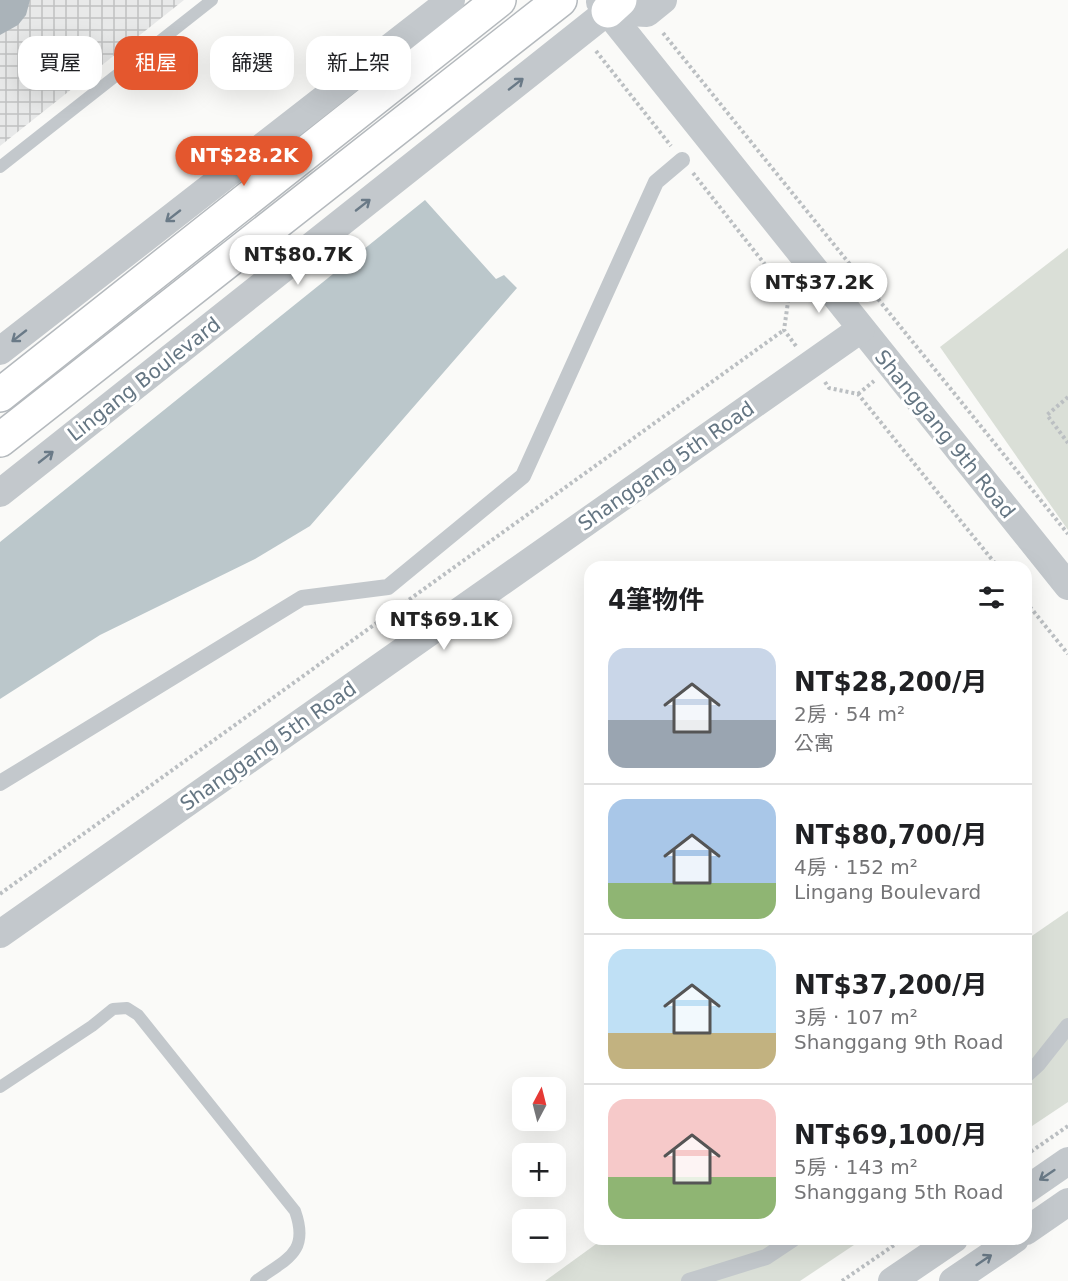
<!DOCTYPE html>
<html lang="zh-TW">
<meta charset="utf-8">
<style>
body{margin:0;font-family:"DejaVu Sans","Noto Sans TC",sans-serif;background:#f2f2f2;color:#202124;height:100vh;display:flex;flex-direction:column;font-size:22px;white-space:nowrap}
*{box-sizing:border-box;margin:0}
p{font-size:20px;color:#757577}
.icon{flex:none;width:33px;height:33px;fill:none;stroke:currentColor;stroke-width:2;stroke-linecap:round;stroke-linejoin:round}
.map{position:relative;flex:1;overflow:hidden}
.sheet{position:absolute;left:584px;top:561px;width:448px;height:684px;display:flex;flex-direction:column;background:#fff;border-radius:18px;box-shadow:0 6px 24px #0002}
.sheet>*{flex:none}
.guide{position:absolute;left:18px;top:36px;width:476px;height:54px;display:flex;gap:12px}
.needle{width:39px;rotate:7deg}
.tools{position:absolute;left:512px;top:1077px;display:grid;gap:12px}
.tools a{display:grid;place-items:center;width:54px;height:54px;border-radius:12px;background:#fff;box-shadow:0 6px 24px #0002;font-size:30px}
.price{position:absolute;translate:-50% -51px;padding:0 14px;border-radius:21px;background:#fff;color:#222;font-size:20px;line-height:39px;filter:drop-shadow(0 2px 3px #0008)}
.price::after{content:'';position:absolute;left:50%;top:36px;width:18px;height:14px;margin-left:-9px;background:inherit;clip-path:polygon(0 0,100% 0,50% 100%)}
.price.on{background:#e4572e;color:#fff}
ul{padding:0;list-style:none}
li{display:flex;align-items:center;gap:18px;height:150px;padding:0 24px}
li+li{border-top:2px solid #e0e0e0}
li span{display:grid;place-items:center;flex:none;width:168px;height:120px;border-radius:18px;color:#555}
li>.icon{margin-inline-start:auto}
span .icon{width:72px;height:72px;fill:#fffc;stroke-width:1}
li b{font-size:26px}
h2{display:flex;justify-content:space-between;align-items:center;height:72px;padding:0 24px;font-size:26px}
.chip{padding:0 21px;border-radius:18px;background:#fff;box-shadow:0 6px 24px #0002;font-size:21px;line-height:54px}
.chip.on{background:#e4572e;color:#fff}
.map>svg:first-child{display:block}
.industrial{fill:url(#industrial-grid)}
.green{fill:#dadfd7}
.water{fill:#bbc7cb}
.building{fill:#aab3b9}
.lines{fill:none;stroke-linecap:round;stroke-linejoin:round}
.trunk-casing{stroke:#b4b9bd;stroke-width:36}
.path{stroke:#bbbfc2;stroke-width:4;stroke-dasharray:3 3;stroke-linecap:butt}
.service{stroke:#c3c8cc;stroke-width:12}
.pedestrian{stroke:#c3c8cc;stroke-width:16}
.tertiary{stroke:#c3c8cc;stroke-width:28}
.trunk{stroke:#fff;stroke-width:33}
.oneway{stroke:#6a7a87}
.labels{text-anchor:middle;stroke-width:6;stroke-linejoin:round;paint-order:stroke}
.street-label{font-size:20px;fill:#657683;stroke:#fff}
</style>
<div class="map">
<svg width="1068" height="1281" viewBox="0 0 1068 1281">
<defs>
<pattern id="industrial-grid" width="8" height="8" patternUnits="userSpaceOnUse" patternTransform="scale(1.5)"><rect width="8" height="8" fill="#e8e9e9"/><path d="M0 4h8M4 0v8" fill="none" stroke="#c0c1c2"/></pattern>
</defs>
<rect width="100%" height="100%" fill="#fafaf8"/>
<polygon class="industrial" points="0,0 184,0 0,146"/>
<g class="green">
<polygon points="1068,248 1068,530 940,347"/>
<polygon points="1068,911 1068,1102 1026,1130 1026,940"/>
<polygon points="603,1239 863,1239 800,1281 545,1281"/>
</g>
<polygon class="water" points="425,200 496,279 504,275 517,288 310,526 255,559 100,635 0,699 0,542"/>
<polygon class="building" points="0,0 30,0 26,15 18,25 0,35"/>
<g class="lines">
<defs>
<g id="trunk">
<polyline points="608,11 620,0"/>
<polyline points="0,395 499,0"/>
<polyline points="0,440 560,0"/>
</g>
</defs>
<use href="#trunk" class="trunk-casing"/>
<g class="path">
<polyline points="663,33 1068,534"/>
<polyline points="596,51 671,146"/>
<polyline points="693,173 789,295"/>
<polyline points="796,346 784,330 789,295 798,287"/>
<polyline points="825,382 829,388 858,394 998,567"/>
<polyline points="858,394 874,381"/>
<polyline points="1068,397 1047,415 1068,443"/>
<polyline points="1026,602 1068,654"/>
<polyline points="0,894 784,330"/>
<polyline points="1026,1155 1068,1126"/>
<polyline points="842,1281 903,1239"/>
</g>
<g class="service">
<polyline points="0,167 212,0"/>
<path d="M0 1087 92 1026 113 1009 127 1008 138 1015 295 1211C310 1253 286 1259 256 1281"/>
</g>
<g class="pedestrian">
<polyline points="0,783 302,598 388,587 523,476 656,182 682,160"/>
<polyline points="1026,1075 1038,1064 1068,1026"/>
<polyline points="689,1281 766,1257 793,1239"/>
</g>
<g class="tertiary">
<polyline points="600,2 1068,586"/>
<polyline points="0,351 451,0"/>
<polyline points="0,493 608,11 647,13 663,0"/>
<polyline points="0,934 861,329"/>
<polyline points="1026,1190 1068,1161"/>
<polyline points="1026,1231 1068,1202"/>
<polyline points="892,1281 954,1239"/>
<polyline points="953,1281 1015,1239"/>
</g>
<use href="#trunk" class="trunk"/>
</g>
<defs><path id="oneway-shaft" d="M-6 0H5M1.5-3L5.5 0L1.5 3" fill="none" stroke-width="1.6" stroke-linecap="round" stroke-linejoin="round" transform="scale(1.5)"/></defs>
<g class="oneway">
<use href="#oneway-shaft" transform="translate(516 84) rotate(-38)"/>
<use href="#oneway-shaft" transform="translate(363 205) rotate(-38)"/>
<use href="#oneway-shaft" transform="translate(173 216) rotate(142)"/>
<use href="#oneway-shaft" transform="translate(19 336) rotate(142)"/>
<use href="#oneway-shaft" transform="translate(46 457) rotate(-38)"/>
<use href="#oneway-shaft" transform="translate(1047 1175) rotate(146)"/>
<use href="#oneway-shaft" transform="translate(984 1260) rotate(-34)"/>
</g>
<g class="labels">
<g class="street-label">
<text transform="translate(144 379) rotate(-38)" y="7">Lingang Boulevard</text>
<text transform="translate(945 434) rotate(51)" y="7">Shanggang 9th Road</text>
<text transform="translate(666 466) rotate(-35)" y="7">Shanggang 5th Road</text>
<text transform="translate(268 746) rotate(-35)" y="7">Shanggang 5th Road</text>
</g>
</g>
</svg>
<div class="tools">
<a><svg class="needle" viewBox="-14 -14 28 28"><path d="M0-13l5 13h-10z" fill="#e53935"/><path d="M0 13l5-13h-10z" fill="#757577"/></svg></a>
<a>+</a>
<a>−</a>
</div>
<b class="price on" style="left:244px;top:187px">NT$28.2K</b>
<b class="price" style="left:298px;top:286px">NT$80.7K</b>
<b class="price" style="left:819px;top:314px">NT$37.2K</b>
<b class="price" style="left:444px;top:651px">NT$69.1K</b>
<div class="guide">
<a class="chip">買屋</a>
<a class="chip on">租屋</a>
<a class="chip">篩選</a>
<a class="chip">新上架</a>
</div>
<section class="sheet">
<h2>4筆物件<svg class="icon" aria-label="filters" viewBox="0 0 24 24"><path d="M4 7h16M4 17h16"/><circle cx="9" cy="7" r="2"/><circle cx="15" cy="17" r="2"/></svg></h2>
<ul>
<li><span style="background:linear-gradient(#c9d6e8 60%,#9aa5b1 0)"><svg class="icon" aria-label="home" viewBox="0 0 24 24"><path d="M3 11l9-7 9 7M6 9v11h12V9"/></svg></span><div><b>NT$28,200/月</b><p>2房 · 54 m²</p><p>公寓</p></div></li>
<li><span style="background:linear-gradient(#a9c7e8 70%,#8fb573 0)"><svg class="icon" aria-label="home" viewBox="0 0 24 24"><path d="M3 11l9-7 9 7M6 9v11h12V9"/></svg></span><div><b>NT$80,700/月</b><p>4房 · 152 m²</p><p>Lingang Boulevard</p></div></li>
<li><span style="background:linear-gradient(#bfe0f5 70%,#c2b280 0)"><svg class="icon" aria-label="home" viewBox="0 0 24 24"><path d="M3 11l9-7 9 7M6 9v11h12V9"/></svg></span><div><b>NT$37,200/月</b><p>3房 · 107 m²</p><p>Shanggang 9th Road</p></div></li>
<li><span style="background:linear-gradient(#f6c9c9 65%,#8fb573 0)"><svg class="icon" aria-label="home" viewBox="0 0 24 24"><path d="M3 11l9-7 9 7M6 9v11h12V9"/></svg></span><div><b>NT$69,100/月</b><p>5房 · 143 m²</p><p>Shanggang 5th Road</p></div></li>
</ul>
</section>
</div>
